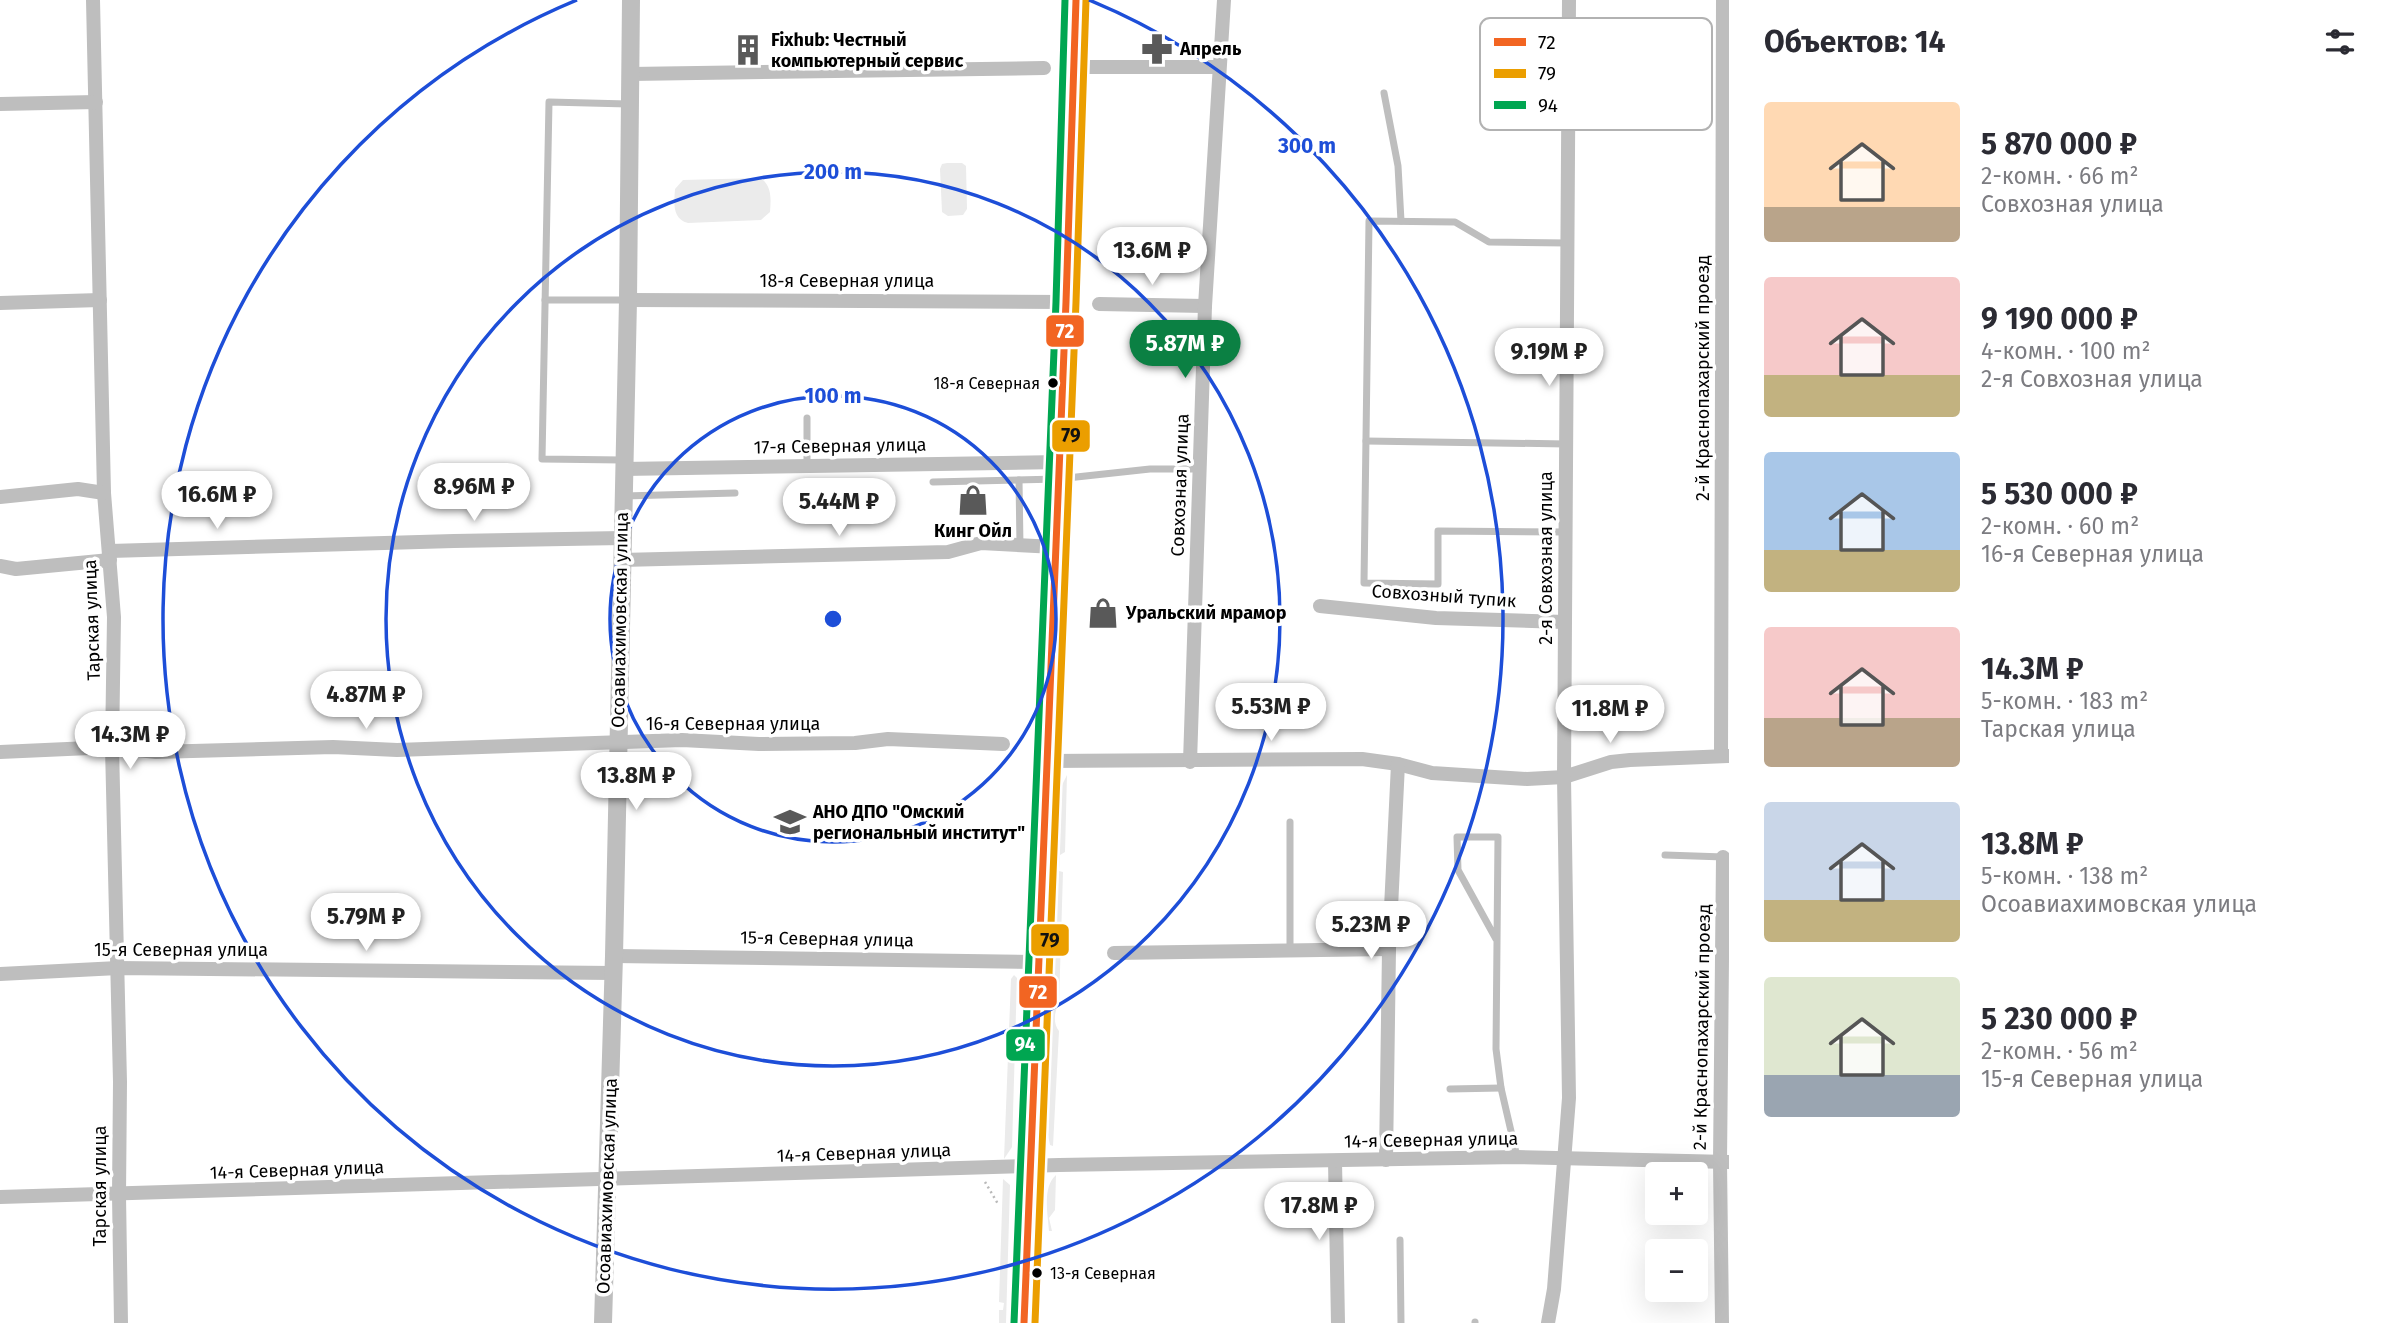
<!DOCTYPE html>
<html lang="ru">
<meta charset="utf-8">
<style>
body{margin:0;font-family:"Fira Sans",sans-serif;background:#f2f2f3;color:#2b2b33;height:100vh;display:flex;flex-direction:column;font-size:26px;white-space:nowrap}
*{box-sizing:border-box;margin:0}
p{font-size:23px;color:#7c7c81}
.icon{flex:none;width:38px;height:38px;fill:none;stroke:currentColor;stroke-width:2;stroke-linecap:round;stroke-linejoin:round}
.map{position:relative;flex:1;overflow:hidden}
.drawer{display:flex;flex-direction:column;background:#fff;width:665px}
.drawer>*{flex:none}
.buttons{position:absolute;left:1645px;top:1162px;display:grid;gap:14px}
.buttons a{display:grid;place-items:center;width:63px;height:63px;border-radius:7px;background:#fff;box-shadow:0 7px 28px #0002;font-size:35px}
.price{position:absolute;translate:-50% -60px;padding:0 16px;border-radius:24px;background:#fff;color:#222;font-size:23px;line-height:46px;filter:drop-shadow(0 2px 4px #0008)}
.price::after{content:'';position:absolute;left:50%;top:42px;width:21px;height:16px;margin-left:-10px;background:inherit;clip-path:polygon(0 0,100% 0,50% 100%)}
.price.current{background:#0b8043;color:#fff}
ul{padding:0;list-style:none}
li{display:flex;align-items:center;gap:21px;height:175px;padding:0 35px}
li span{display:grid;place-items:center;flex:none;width:196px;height:140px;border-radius:7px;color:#555}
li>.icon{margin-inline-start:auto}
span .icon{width:84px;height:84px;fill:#fffc;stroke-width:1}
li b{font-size:30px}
h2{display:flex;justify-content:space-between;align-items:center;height:84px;padding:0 35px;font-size:30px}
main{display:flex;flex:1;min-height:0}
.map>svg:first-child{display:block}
.green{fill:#ebebeb}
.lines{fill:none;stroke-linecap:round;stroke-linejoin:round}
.primary-casing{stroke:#dbdbdb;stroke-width:26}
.path{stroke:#b9b9b9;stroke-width:2.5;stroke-dasharray:2 3.5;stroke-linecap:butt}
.service{stroke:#bebebe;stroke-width:7}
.minor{stroke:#bebebe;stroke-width:14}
.tertiary{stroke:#bebebe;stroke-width:18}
.primary{stroke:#bebebe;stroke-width:23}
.bus-1-casing{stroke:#fff;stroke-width:12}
.bus-2-casing{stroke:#fff;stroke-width:12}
.bus-3-casing{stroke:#fff;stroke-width:12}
.bus-1{stroke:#f26522;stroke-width:7}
.bus-2{stroke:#eb9e00;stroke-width:7}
.bus-3{stroke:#00a651;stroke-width:7}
.ring{fill:none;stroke:#1d4ed8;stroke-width:3.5}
.bus-dot{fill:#000;stroke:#fff;stroke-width:2.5}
.labels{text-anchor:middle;stroke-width:7;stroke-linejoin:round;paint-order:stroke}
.bus-label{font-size:16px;fill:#000;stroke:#fff;text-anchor:end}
.poi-label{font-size:18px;font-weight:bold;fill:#000;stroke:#fff;text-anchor:start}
.street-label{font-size:18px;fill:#000;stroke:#fff}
.key{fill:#fff;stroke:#b2b2b2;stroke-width:2}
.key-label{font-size:19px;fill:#000}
.centre{fill:#1d4ed8;stroke:#fff;stroke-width:3.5}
.ring-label{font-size:21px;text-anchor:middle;font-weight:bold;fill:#1d4ed8;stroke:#fff;stroke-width:7;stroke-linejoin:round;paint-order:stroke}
.line-badge{stroke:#fff;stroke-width:2.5}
.badge-label{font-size:19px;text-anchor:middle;font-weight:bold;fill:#fff}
.pale-badge-label{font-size:19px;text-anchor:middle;font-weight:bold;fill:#111}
</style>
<main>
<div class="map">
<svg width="1729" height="1323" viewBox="0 0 1729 1323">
<rect width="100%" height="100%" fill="#fff"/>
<g class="green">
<polygon points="947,163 962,163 966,166 967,209 963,215 948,216 942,212 940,169 942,164"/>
<path d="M760 178C772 185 771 199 770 212L761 220 688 223C672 219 674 203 675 189L683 180Z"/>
<path d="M1067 775 1065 852 1060 855 1059 871 1063 872 1059 1004C1054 1011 1053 1024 1059 1031L1053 1146 1050 1145 1048 1135 1062 785Z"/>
<polygon points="1014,975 1017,978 1012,1147 1004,1159 1011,979"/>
<path d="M1056 1175 1055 1210 1049 1218 1052 1231H1049C1048 1214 1042 1187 1056 1175Z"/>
<polygon points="1003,1179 1010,1185 1006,1323 999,1323 999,1310 1003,1310 1004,1303 999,1302"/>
</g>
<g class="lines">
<defs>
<polyline id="primary" points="1024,1323 1066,302 1076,0"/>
</defs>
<use href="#primary" class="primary-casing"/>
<polyline class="path" points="985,1182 998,1204"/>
<g class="service">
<polyline points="1384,93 1398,166 1401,221"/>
<polyline points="545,300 628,300"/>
<polyline points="807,418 807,466"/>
<polyline points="1366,441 1566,444"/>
<polyline points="622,460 542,459 549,102 628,104"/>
<polyline points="1019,480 1020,546"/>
<polyline points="933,482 1058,479 1150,469 1200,469"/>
<polyline points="624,496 735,493"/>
<polyline points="1566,532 1438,531 1438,584 1364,583 1369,221 1455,222 1489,242 1567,243"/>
<polyline points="1665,855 1724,857"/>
<polyline points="1496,939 1458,870 1457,837 1498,837 1496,1049 1501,1088 1517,1157"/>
<polyline points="1290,950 1290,822"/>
<polyline points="1450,1089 1501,1088"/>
<polyline points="1400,1240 1401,1323"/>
<polyline points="1475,1322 1475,1323"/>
</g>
<g class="minor">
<polyline points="93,0 104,493 114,617 112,747 120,1082 119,1195 121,1323"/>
<polyline points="1074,67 1219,67"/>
<polyline points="630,74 1044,68"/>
<polyline points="0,104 96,102"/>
<polyline points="628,300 1066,302"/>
<polyline points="0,303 100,300"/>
<polyline points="1099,304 1205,306"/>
<polyline points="623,469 1059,462"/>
<polyline points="0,497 78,489 104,493"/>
<polyline points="110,551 454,541 622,538"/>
<polyline points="621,560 948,552 981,543 1055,547"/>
<polyline points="0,566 16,569 110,560"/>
<polyline points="1320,606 1436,618 1565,622"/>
<polyline points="0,752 112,747 156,752 333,747 397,750 682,740 759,744 855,743 888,739 1003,744"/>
<polyline points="1721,756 1723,0"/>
<polyline points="1047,761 1362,759 1398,764 1432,773 1527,779 1564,777 1611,762 1630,760 1728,756"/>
<polyline points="1190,762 1205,306 1224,0"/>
<polyline points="1114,953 1389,949"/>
<polyline points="614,956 1039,962"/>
<polyline points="0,974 118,968 614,973"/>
<polyline points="1386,1160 1389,949 1398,764"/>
<polyline points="1335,1161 1338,1323"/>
<polyline points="0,1197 1059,1165 1517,1157 1729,1162"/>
<polyline points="1548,1323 1554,1289 1569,1098 1564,777 1569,0"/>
<polyline points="1722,1323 1720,1162 1723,857"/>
</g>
<polyline class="tertiary" points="603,1323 614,956 628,300 631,0"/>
<use href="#primary" class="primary"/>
<defs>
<polyline id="bus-1" points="1024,1323 1066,302 1076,0"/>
<polyline id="bus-2" points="1035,1323 1076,302 1086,0"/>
<polyline id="bus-3" points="1014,1323 1056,302 1065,0"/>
</defs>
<use href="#bus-1" class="bus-1-casing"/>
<use href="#bus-2" class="bus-2-casing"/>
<use href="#bus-3" class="bus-3-casing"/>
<use href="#bus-1" class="bus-1"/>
<use href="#bus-2" class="bus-2"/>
<use href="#bus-3" class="bus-3"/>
</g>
<g class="ring">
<circle cx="833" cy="619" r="223"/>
<circle cx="833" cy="619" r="447"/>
<path d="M1089 0A670 670 0 1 1 577 0"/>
</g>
<defs>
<symbol id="pharmacy-bare" viewBox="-9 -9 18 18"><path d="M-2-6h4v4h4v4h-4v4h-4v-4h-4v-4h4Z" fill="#595959" stroke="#fff" stroke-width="2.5" paint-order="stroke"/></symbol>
<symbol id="building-bare" viewBox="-9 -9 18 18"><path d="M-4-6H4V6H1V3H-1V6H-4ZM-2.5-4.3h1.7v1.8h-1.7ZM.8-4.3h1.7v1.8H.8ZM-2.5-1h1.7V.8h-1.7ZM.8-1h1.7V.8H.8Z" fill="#595959" stroke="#fff" stroke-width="2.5" paint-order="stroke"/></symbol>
<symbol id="shop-bare" viewBox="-9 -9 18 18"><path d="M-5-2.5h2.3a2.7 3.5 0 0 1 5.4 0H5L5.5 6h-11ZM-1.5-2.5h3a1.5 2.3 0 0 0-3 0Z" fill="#595959" stroke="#fff" stroke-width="2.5" paint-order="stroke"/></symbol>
<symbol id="university-bare" viewBox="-9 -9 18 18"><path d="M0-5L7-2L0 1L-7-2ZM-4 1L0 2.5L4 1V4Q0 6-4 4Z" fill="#595959" stroke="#fff" stroke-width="2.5" paint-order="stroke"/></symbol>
</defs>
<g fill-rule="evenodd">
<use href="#pharmacy-bare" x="1135" y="27" width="44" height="44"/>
<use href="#building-bare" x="726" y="28" width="44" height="44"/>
<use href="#shop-bare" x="951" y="478" width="44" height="44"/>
<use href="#shop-bare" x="1081" y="591" width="44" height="44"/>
<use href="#university-bare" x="768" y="800" width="44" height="44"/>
</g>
<g class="bus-dot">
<circle cx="1053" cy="383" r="6"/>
<circle cx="1037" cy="1273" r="6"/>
</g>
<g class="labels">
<g class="bus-label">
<text x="1040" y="389">18-я Северная</text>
<text x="1050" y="1279" text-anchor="start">13-я Северная</text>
</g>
<g class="poi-label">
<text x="771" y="46">Fixhub: Честный<tspan x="771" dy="21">компьютерный сервис</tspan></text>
<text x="1180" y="55">Апрель</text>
<text x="973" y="537" text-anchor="middle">Кинг Ойл</text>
<text x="1126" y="619">Уральский мрамор</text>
<text x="813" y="818">АНО ДПО "Омский<tspan x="813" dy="21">региональный институт"</tspan></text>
</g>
<g class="street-label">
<text x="847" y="287">18-я Северная улица</text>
<text transform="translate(1703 378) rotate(-90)" y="6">2-й Краснопахарский проезд</text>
<text transform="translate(840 446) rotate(-1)" y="6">17-я Северная улица</text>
<text transform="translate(1180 485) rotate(-88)" y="6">Совхозная улица</text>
<text transform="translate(1546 558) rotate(-90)" y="6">2-я Совхозная улица</text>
<text transform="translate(1444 596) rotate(4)" y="6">Совхозный тупик</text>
<text transform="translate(92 620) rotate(-92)" y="6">Тарская улица</text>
<text transform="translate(620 620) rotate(-89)" y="6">Осоавиахимовская улица</text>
<text x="733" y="730">16-я Северная улица</text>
<text transform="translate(827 939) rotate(1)" y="6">15-я Северная улица</text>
<text x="181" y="956">15-я Северная улица</text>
<text transform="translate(1702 1027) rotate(-89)" y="6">2-й Краснопахарский проезд</text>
<text transform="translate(1431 1140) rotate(-1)" y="6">14-я Северная улица</text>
<text transform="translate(864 1153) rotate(-2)" y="6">14-я Северная улица</text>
<text transform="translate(297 1170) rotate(-2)" y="6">14-я Северная улица</text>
<text transform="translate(100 1186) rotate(-90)" y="6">Тарская улица</text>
<text transform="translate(607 1186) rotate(-88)" y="6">Осоавиахимовская улица</text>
</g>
</g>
<rect x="1480" y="18" width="232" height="112" rx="10" class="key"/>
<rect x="1494" y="38" width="32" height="8" fill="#f26522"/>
<rect x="1494" y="69" width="32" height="9" fill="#eb9e00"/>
<rect x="1494" y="101" width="32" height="8" fill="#00a651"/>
<g class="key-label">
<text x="1538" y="49">72</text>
<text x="1538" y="80">79</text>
<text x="1538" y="112">94</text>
</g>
<circle cx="833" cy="619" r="10" class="centre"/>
<g class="ring-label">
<text x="1307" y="153">300 m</text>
<text x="833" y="179">200 m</text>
<text x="833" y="403">100 m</text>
</g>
<g class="line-badge">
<rect x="1045" y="314" width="40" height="34" rx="7" fill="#f26522"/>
<rect x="1051" y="419" width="40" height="34" rx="7" fill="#eb9e00"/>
<rect x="1030" y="923" width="40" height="34" rx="7" fill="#eb9e00"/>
<rect x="1018" y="975" width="40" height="34" rx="7" fill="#f26522"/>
<rect x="1005" y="1028" width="41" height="34" rx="7" fill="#00a651"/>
</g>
<g class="badge-label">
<text x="1065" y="338">72</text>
<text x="1038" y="999">72</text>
<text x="1025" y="1051">94</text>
</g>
<g class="pale-badge-label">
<text x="1071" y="442">79</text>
<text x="1050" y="947">79</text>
</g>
</svg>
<div class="buttons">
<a>+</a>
<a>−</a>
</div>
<b class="price" style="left:1152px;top:287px">13.6M ₽</b>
<b class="price current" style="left:1185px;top:380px">5.87M ₽</b>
<b class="price" style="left:1549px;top:388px">9.19M ₽</b>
<b class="price" style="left:474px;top:523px">8.96M ₽</b>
<b class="price" style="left:217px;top:531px">16.6M ₽</b>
<b class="price" style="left:839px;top:538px">5.44M ₽</b>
<b class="price" style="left:366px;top:731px">4.87M ₽</b>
<b class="price" style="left:1271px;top:743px">5.53M ₽</b>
<b class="price" style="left:1610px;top:745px">11.8M ₽</b>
<b class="price" style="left:130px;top:771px">14.3M ₽</b>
<b class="price" style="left:636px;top:812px">13.8M ₽</b>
<b class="price" style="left:366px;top:953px">5.79M ₽</b>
<b class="price" style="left:1371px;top:961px">5.23M ₽</b>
<b class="price" style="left:1319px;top:1242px">17.8M ₽</b>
</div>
<section class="drawer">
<h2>Объектов: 14<svg class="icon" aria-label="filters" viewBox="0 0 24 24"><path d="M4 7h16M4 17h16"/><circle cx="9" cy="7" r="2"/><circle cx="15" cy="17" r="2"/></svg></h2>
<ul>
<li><span style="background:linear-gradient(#ffd9b3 75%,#b9a48a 0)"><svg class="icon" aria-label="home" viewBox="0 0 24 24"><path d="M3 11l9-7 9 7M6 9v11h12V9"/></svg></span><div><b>5 870 000 ₽</b><p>2-комн. · 66 m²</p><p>Совхозная улица</p></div></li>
<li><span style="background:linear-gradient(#f6c9c9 70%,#c2b280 0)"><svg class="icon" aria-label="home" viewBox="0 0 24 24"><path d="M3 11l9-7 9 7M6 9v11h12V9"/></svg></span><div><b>9 190 000 ₽</b><p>4-комн. · 100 m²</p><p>2-я Совхозная улица</p></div></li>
<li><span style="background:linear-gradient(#a9c7e8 70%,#c2b280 0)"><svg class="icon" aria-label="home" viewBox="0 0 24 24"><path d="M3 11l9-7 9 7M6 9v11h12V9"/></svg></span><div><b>5 530 000 ₽</b><p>2-комн. · 60 m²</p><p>16-я Северная улица</p></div></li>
<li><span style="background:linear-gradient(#f6c9c9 65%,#b9a48a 0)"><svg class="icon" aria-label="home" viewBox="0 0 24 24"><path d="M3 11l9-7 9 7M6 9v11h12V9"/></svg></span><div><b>14.3M ₽</b><p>5-комн. · 183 m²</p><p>Тарская улица</p></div></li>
<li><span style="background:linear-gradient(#c9d6e8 70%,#c2b280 0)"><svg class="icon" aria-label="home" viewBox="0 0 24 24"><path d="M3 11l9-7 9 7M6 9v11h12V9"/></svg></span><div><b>13.8M ₽</b><p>5-комн. · 138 m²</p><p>Осоавиахимовская улица</p></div></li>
<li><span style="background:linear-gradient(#dfe7d0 70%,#9aa5b1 0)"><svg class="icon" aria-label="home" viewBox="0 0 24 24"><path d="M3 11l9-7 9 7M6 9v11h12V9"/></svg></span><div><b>5 230 000 ₽</b><p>2-комн. · 56 m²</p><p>15-я Северная улица</p></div></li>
</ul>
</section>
</main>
